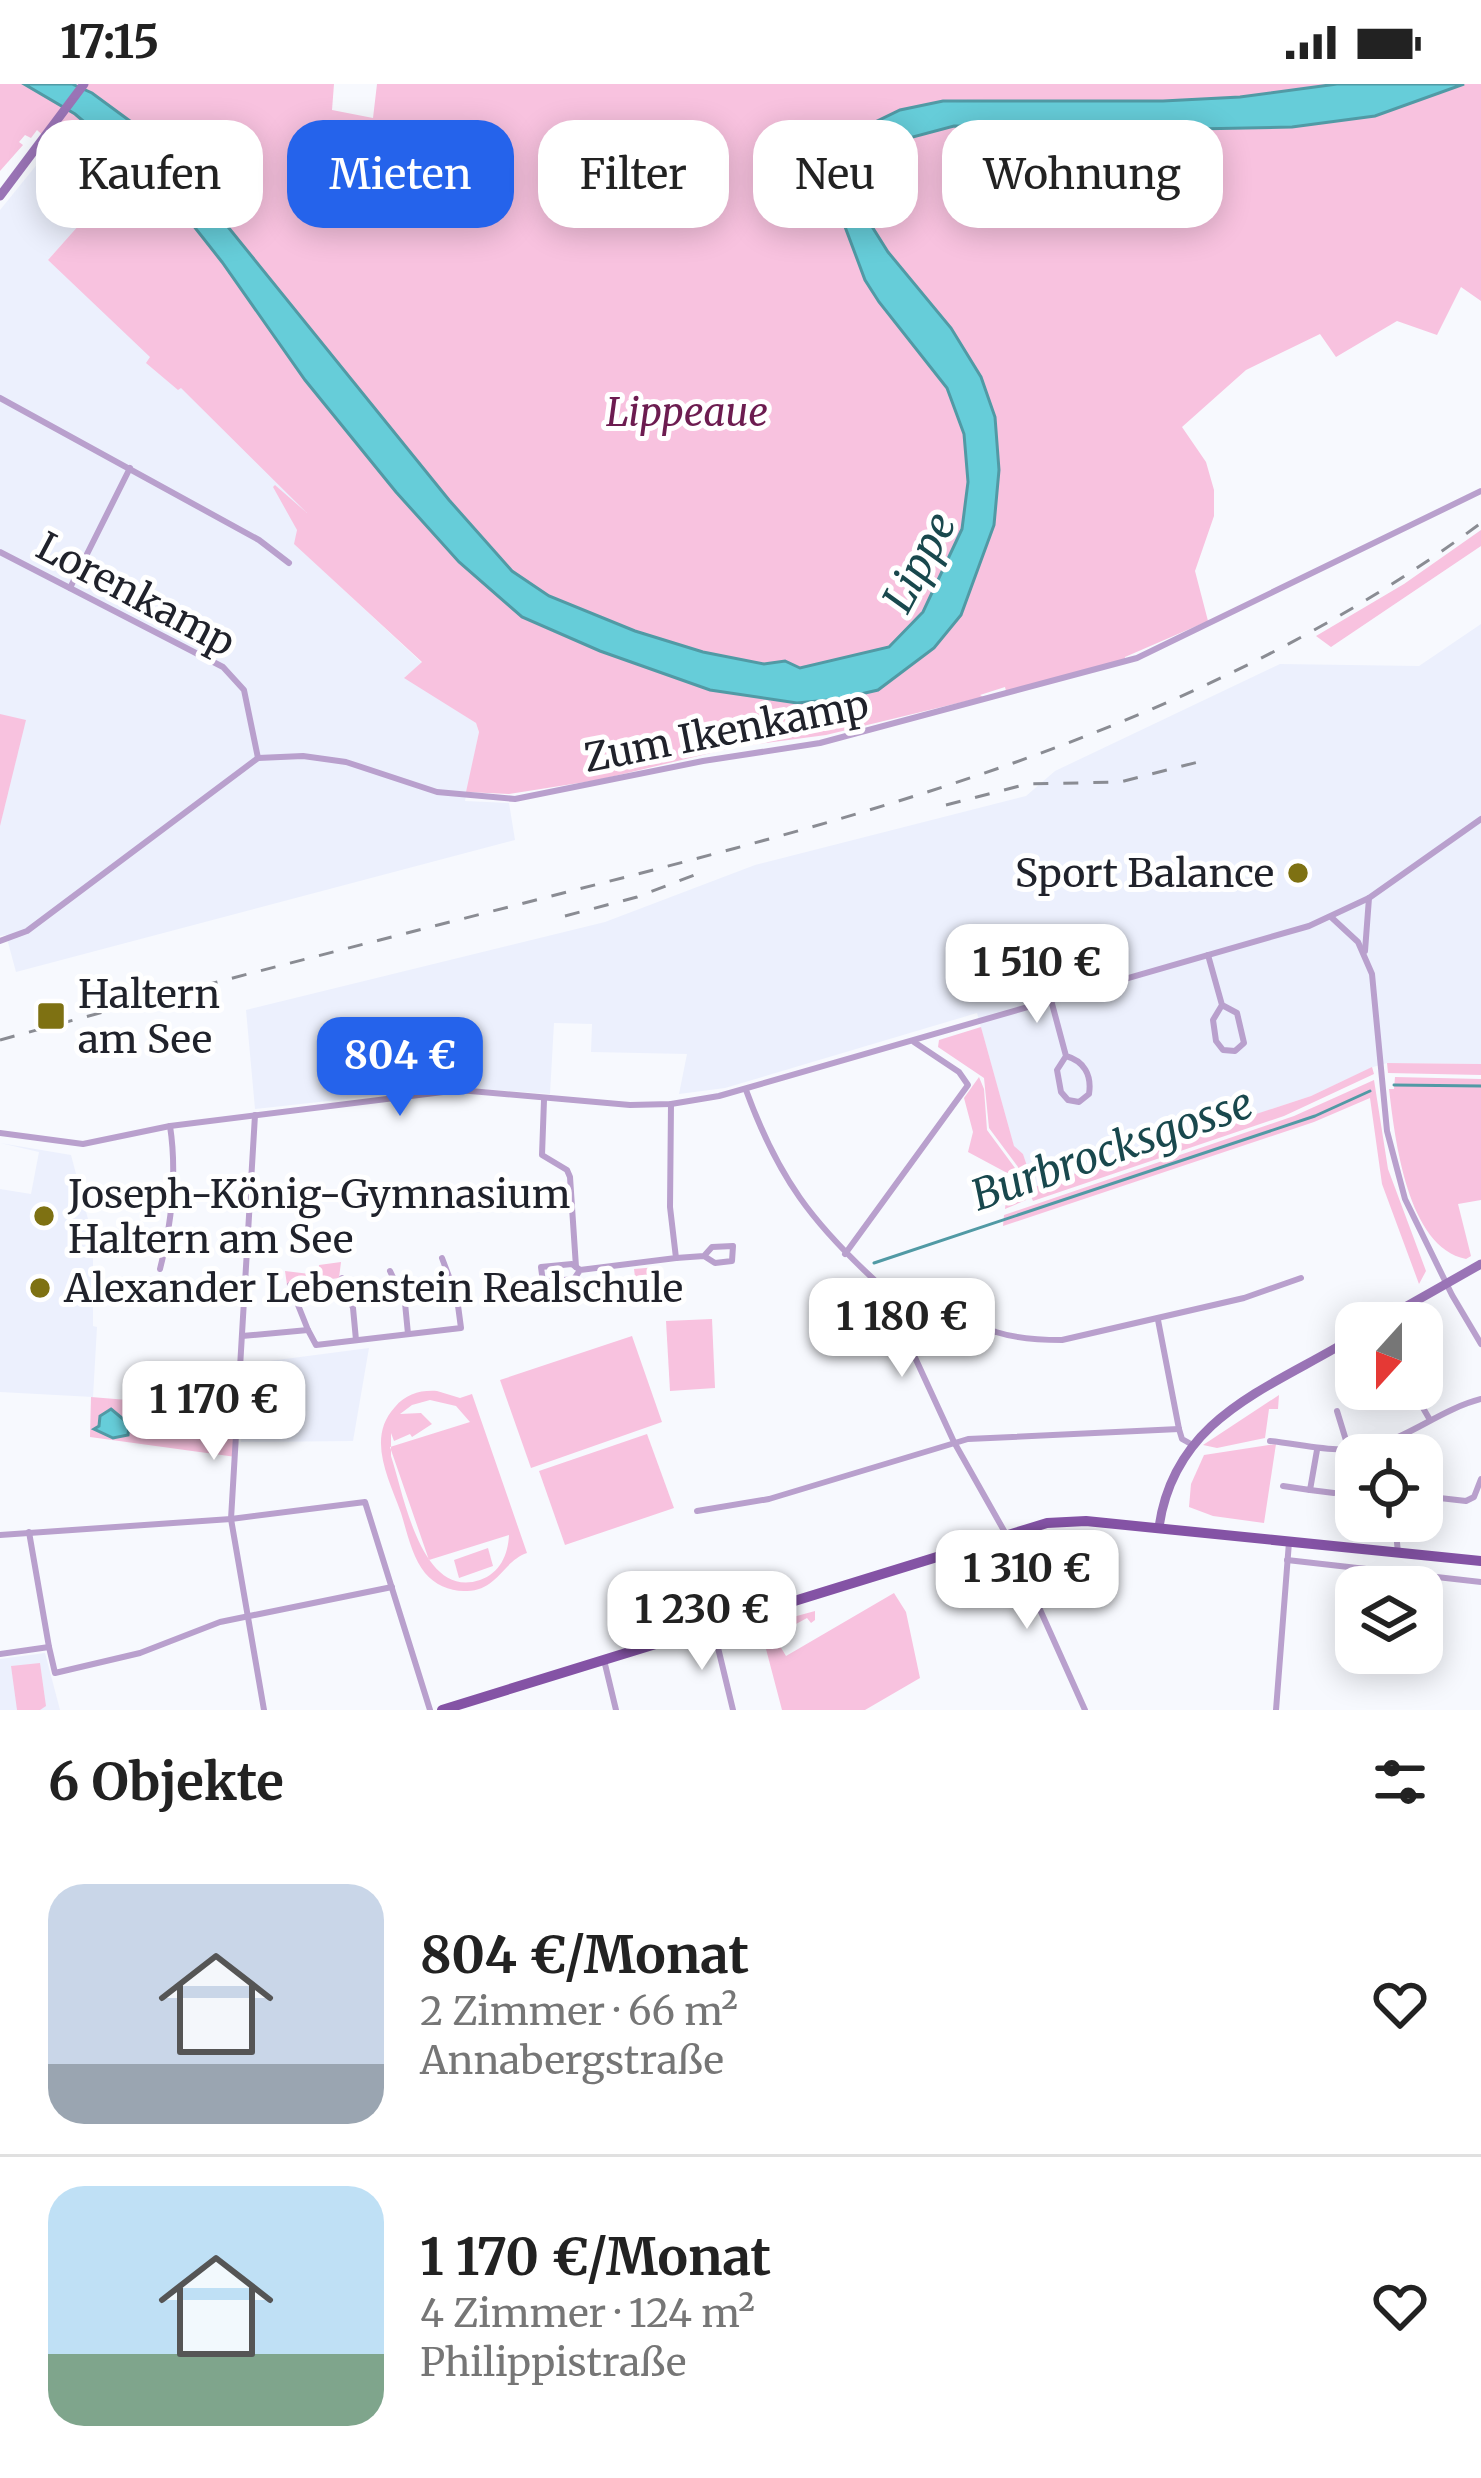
<!DOCTYPE html>
<html lang="de">
<meta charset="utf-8">
<style>
body{margin:0;font-family:Merriweather,serif;background:#f6f6f6;color:#222;height:100vh;display:flex;flex-direction:column;font-size:45px;white-space:nowrap}
*{box-sizing:border-box;margin:0}
p{font-size:39px;color:#767676}
.icon{flex:none;width:66px;height:66px;fill:none;stroke:currentColor;stroke-width:2;stroke-linecap:round;stroke-linejoin:round}
.map{position:relative;height:1626px;overflow:hidden}
.details{display:flex;flex-direction:column;background:#fff;flex:1}
.details>*{flex:none}
.top-card{position:absolute;left:36px;top:36px;width:1410px;height:108px;display:flex;gap:24px}
.needle{width:78px;rotate:201deg}
.buttons{position:absolute;left:1335px;top:1218px;display:grid;gap:24px}
.buttons a{display:grid;place-items:center;width:108px;height:108px;border-radius:24px;background:#fff;box-shadow:0 6px 30px #0003;font-size:60px}
.price{position:absolute;translate:-50% -102px;padding:0 27px;border-radius:24px;background:#fff;color:#222;font-size:39px;line-height:78px;filter:drop-shadow(0 3px 6px #0008)}
.price::after{content:'';position:absolute;left:50%;top:72px;width:36px;height:27px;margin-left:-18px;background:inherit;clip-path:polygon(0 0,100% 0,50% 100%)}
.price.on{background:#2563eb;color:#fff}
ul{padding:0;list-style:none}
li{display:flex;align-items:center;gap:36px;height:300px;padding:0 48px}
li+li{border-top:3px solid #e0e0e0}
li span{display:grid;place-items:center;flex:none;width:336px;height:240px;border-radius:36px;color:#555}
li>.icon{margin-inline-start:auto}
span .icon{width:144px;height:144px;fill:#fffc;stroke-width:1}
li b{font-size:51px}
h2{display:flex;justify-content:space-between;align-items:center;height:144px;padding:0 48px;font-size:51px}
.tag{padding:0 42px;border-radius:36px;background:#fff;box-shadow:0 6px 30px #0003;font-size:42px;line-height:108px}
.tag.on{background:#2563eb;color:#fff}
.status{display:flex;justify-content:space-between;align-items:center;height:84px;padding:0 60px;background:#fff;direction:ltr}
.status svg{height:33px;fill:currentColor}
.map>svg:first-child{display:block}
.built{fill:#ecf0fd}
.green{fill:#f8c2df;fill-rule:evenodd}
.water{fill:#66cdd9;stroke:#519aa5;stroke-width:3}
.lines{fill:none;stroke-linecap:round;stroke-linejoin:round}
.stream{stroke:#519aa5;stroke-width:3}
.minor{stroke:#b9a0cd;stroke-width:6}
.secondary{stroke:#9a74b6;stroke-width:9}
.primary{stroke:#8453a5;stroke-width:10}
.rail{stroke:#8a8c93;stroke-width:3;stroke-dasharray:15 15;stroke-linecap:butt}
.poi-dot{fill:#7e7112;stroke:#fff;stroke-width:4.5}
.labels{text-anchor:middle;stroke-width:10;stroke-linejoin:round;paint-order:stroke}
.park-label{font-size:39px;font-style:italic;fill:#6c1c50;stroke:#fff}
.street-label{font-size:39px;fill:#20222b;stroke:#fff}
.poi-label{font-size:39px;fill:#20222b;stroke:#fff;text-anchor:start}
.water-label{font-size:42px;font-style:italic;fill:#19484d;stroke:#fff}
</style>
<div class="status"><b>17:15</b><svg viewBox="0 0 49 12"><path d="M0 12V9h3v3zM5 12V6h3v6zM10 12V3h3v9zM15 12V0h3v12zM26 1h20v11H26zM47 4h2v5h-2z"/></svg></div>
<div class="map">
<svg width="1481" height="1626" viewBox="0 0 1481 1626">
<rect width="100%" height="100%" fill="#f7f9fe"/>
<g class="built">
<polygon points="47,68 66,85 53,100 89,131 48,176 189,294 310,427 306,431 276,402 297,446 295,460 422,579 405,593 476,639 479,648 465,717 509,719 515,756 16,888 6,851 0,852 0,126"/>
<polygon points="1481,540 1481,980 1387,979 1373,983 1311,1012 1033,1104 1023,1070 1014,1063 977,929 725,1004 679,1010 687,970 591,968 592,940 554,939 550,1010 456,1003 255,1025 246,926 605,838 755,781 1026,712 1055,687 1280,580 1419,582"/>
<polygon points="0,1059 71,1071 93,1154 93,1242 97,1243 93,1313 0,1308 0,1105 31,1110 39,1068"/>
<polygon points="369,1264 353,1357 241,1358 246,1280"/>
<polygon points="45,1569 60,1626 0,1626 0,1575"/>
</g>
<g class="green">
<polygon points="0,0 334,0 332,26 373,34 377,0 1481,0 1481,217 1461,203 1437,251 1397,237 1336,273 1320,250 1246,286 1182,343 1206,378 1214,406 1214,432 1195,487 1208,537 1125,573 1126,579 1006,607 1005,603 980,611 983,613 826,651 736,663 598,696 509,710 466,708 479,648 476,639 404,594 422,578 294,460 297,446 273,403 275,401 307,429 181,304 178,306 146,279 150,273 48,176 88,131 53,100 65,85 47,68 52,60 37,46 31,54 25,51 19,58 23,61 0,87"/>
<polygon points="1481,446 1481,462 1331,563 1316,552 1404,500"/>
<polygon points="0,630 26,636 0,742"/>
<polygon points="981,943 1014,1062 1023,1070 1034,1103 1311,1012 1372,983 1374,990 1284,1032 1033,1117 1018,1083 989,1044 984,994 938,963 939,956"/>
<polygon points="1387,979 1481,980 1481,991 1388,989"/>
<polygon points="979,993 984,1005 987,1046 1015,1084 1026,1116 1005,1125 1009,1090 968,1068 973,1048 964,1014"/>
<path d="M1395 993 1481 995V1116L1458 1120 1471 1172 1466 1175C1407 1163 1395 1055 1389 1005H1394Z"/>
<polygon points="1374,996 1388,1085 1426,1187 1419,1200 1382,1100 1370,1014 1314,1038 1003,1142 1004,1131 1294,1032"/>
<polygon points="341,1178 339,1194 287,1201 285,1187 318,1191 319,1181"/>
<polygon points="658,1183 661,1215 638,1218 634,1185"/>
<polygon points="712,1235 715,1304 670,1307 666,1237"/>
<polygon points="632,1252 662,1338 531,1384 500,1296"/>
<path d="M437 1307 460 1314 472 1310 527 1469C503 1477 498 1506 467 1507 451 1508 435 1501 425 1489 412 1473 407 1448 401 1429 389 1395 366 1354 395 1323 406 1310 420 1306 437 1307ZM430 1316 456 1322 470 1338 390 1363 429 1476 509 1451C508 1471 500 1489 480 1496 421 1516 404 1411 391 1372V1349L394 1357 410 1350 412 1353 432 1340 421 1329 400 1330 412 1321Z"/>
<polygon points="1279,1311 1278,1325 1269,1325 1265,1354 1217,1364 1203,1361"/>
<polygon points="91,1313 237,1325 236,1373 90,1353"/>
<polygon points="647,1350 674,1424 565,1461 539,1387"/>
<polygon points="1276,1360 1264,1439 1213,1432 1189,1423 1191,1400 1204,1371"/>
<polygon points="488,1464 493,1482 459,1494 454,1476"/>
<polygon points="894,1509 906,1528 920,1594 865,1626 782,1626 760,1542 815,1527 815,1536 811,1539 807,1534 774,1552 786,1572"/>
<polygon points="40,1579 46,1622 40,1626 17,1626 11,1582"/>
</g>
<g class="water">
<polygon points="24,0 72,0 92,9 134,40 186,91 449,416 512,487 549,512 635,547 703,568 764,580 785,577 800,584 889,563 923,528 962,445 968,398 964,350 947,304 879,218 865,196 841,132 835,93 837,77 865,43 900,26 943,17 1163,17 1240,13 1337,0 1464,0 1375,32 1292,43 1142,46 954,42 890,59 871,77 863,101 866,133 888,168 951,244 981,293 995,333 999,386 994,441 961,531 934,564 878,606 839,615 797,619 710,606 600,567 522,533 459,478 396,408 305,296 222,178 167,108 75,30"/>
<polygon points="111,1325 129,1340 128,1351 113,1354 94,1345 99,1342 100,1332"/>
</g>
<g class="lines">
<g class="stream">
<polyline points="1394,1001 1481,1002"/>
<polyline points="874,1179 1315,1032 1370,1007"/>
</g>
<g class="minor">
<polyline points="0,314 259,456 289,479"/>
<polyline points="0,468 223,583 244,606 258,674"/>
<polyline points="70,504 130,384"/>
<polyline points="1331,833 1358,858 1372,890 1387,1047 1405,1115 1452,1211 1481,1260"/>
<polyline points="0,857 27,847 258,674 303,672 346,678 437,708 515,715 703,677 820,659 1137,574 1481,407"/>
<polyline points="1365,867 1369,814"/>
<polyline points="1208,871 1222,921 1213,936 1216,957 1223,966 1235,967 1244,959 1237,929 1222,921"/>
<path d="M1051 916 1066 972 1057 986 1061 1008 1068 1016 1079 1018 1089 1010C1092 991 1084 977 1066 972"/>
<path d="M746 1006C778 1094 812 1139 881 1202L888 1215 954 1358 1007 1452 1085 1626"/>
<polyline points="544,1016 542,1071 567,1086 570,1093 576,1183"/>
<polyline points="255,1031 231,1435 264,1626"/>
<polyline points="0,1049 83,1060 170,1042 459,1006 630,1021 671,1020 719,1012 1309,842 1369,814 1481,735"/>
<polyline points="845,1170 968,1001 959,988 914,958"/>
<polyline points="676,1174 704,1172 715,1179 732,1177 733,1162 712,1163 704,1172"/>
<path d="M160 1185C172 1140 177 1087 170 1042"/>
<polyline points="580,1186 574,1195 543,1198 541,1183 572,1180 580,1186 676,1174 670,1123 671,1020"/>
<polyline points="390,1187 405,1219 408,1250"/>
<polyline points="342,1194 353,1224 356,1256"/>
<polyline points="290,1201 308,1246"/>
<path d="M888 1215C926 1214 960 1238 996 1248 1018 1255 1040 1256 1062 1256L1244 1214 1301 1194"/>
<polyline points="1158,1236 1179,1345 1182,1355 1191,1360"/>
<polyline points="242,1252 308,1246 316,1261 461,1244 457,1214 442,1174"/>
<polyline points="1412,1305 1430,1336"/>
<polyline points="1337,1327 1349,1366"/>
<path d="M1270 1357C1309 1361 1345 1373 1384 1359 1417 1347 1446 1324 1481 1315"/>
<polyline points="1283,1402 1310,1406 1317,1366"/>
<polyline points="1310,1406 1334,1409"/>
<polyline points="1422,1412 1466,1417 1474,1413 1481,1395"/>
<polyline points="697,1427 769,1415 968,1355 1179,1345"/>
<polyline points="1395,1437 1398,1469"/>
<polyline points="29,1448 49,1563"/>
<polyline points="0,1451 231,1435 365,1418 430,1626"/>
<polyline points="1287,1476 1481,1498"/>
<polyline points="713,1543 733,1626"/>
<polyline points="0,1570 49,1563 55,1589 140,1569 220,1538 392,1503"/>
<polyline points="604,1576 616,1626"/>
<polyline points="1276,1626 1289,1458"/>
</g>
<g class="secondary">
<polyline points="0,112 84,0"/>
<polyline points="1377,1239 1481,1180"/>
<path d="M1159 1443C1175 1331 1272 1304 1356 1252"/>
</g>
<polyline class="primary" points="442,1626 1047,1439 1086,1437 1481,1477"/>
<g class="rail">
<polyline points="946,721 1027,700 1120,698 1210,675"/>
<polyline points="565,832 637,813 697,790"/>
<path d="M0 956C190 904 380 856 571 807 890 726 1212 639 1481 439"/>
</g>
</g>
<g class="poi-dot">
<circle cx="1298" cy="789" r="12"/>
<rect x="36" y="917" width="30" height="30" rx="6"/>
<circle cx="44" cy="1132" r="12"/>
<circle cx="40" cy="1204" r="12"/>
</g>
<g class="labels">
<g class="park-label">
<text x="687" y="342">Lippeaue</text>
</g>
<g class="street-label">
<text transform="translate(136 510) rotate(28)" y="14">Lorenkamp</text>
<text transform="translate(726 647) rotate(-11)" y="14">Zum Ikenkamp</text>
</g>
<g class="poi-label">
<text x="1274" y="803" text-anchor="end">Sport Balance</text>
<text x="78" y="924">Haltern<tspan x="78" dy="45">am See</tspan></text>
<text x="68" y="1124">Joseph-König-Gymnasium<tspan x="68" dy="45">Haltern am See</tspan></text>
<text x="64" y="1218">Alexander Lebenstein Realschule</text>
</g>
<g class="water-label">
<text transform="translate(919 478) rotate(-62)" y="15">Lippe</text>
<text transform="translate(1112 1065) rotate(-19)" y="15">Burbrocksgosse</text>
</g>
</g>
</svg>
<div class="buttons">
<a><svg class="needle" viewBox="-14 -14 28 28"><path d="M0-13l5 13h-10z" fill="#e53935"/><path d="M0 13l5-13h-10z" fill="#767676"/></svg></a>
<a><svg class="icon" aria-label="locate" viewBox="0 0 24 24"><circle cx="12" cy="12" r="6"/><path d="M12 2v4M12 18v4M2 12h4M18 12h4"/></svg></a>
<a><svg class="icon" aria-label="layers" viewBox="0 0 24 24"><path d="M12 4l9 5-9 5-9-5zM3 14l9 5 9-5"/></svg></a>
</div>
<b class="price" style="left:1037px;top:942px">1 510 €</b>
<b class="price on" style="left:400px;top:1035px">804 €</b>
<b class="price" style="left:902px;top:1296px">1 180 €</b>
<b class="price" style="left:214px;top:1379px">1 170 €</b>
<b class="price" style="left:1027px;top:1548px">1 310 €</b>
<b class="price" style="left:702px;top:1589px">1 230 €</b>
<div class="top-card">
<a class="tag">Kaufen</a>
<a class="tag on">Mieten</a>
<a class="tag">Filter</a>
<a class="tag">Neu</a>
<a class="tag">Wohnung</a>
</div>
</div>
<section class="details">
<h2>6 Objekte<svg class="icon" aria-label="filters" viewBox="0 0 24 24"><path d="M4 7h16M4 17h16"/><circle cx="9" cy="7" r="2"/><circle cx="15" cy="17" r="2"/></svg></h2>
<ul>
<li><span style="background:linear-gradient(#c9d6e8 75%,#9aa5b1 0)"><svg class="icon" aria-label="home" viewBox="0 0 24 24"><path d="M3 11l9-7 9 7M6 9v11h12V9"/></svg></span><div><b>804 €/Monat</b><p>2 Zimmer · 66 m²</p><p>Annabergstraße</p></div><svg class="icon" aria-label="heart" viewBox="0 0 24 24"><path d="M12 20l-8-8c-3-5 5-10 8-4 3-6 11-1 8 4z"/></svg></li>
<li><span style="background:linear-gradient(#bfe0f5 70%,#7fa58c 0)"><svg class="icon" aria-label="home" viewBox="0 0 24 24"><path d="M3 11l9-7 9 7M6 9v11h12V9"/></svg></span><div><b>1 170 €/Monat</b><p>4 Zimmer · 124 m²</p><p>Philippistraße</p></div><svg class="icon" aria-label="heart" viewBox="0 0 24 24"><path d="M12 20l-8-8c-3-5 5-10 8-4 3-6 11-1 8 4z"/></svg></li>
</ul>
</section>
